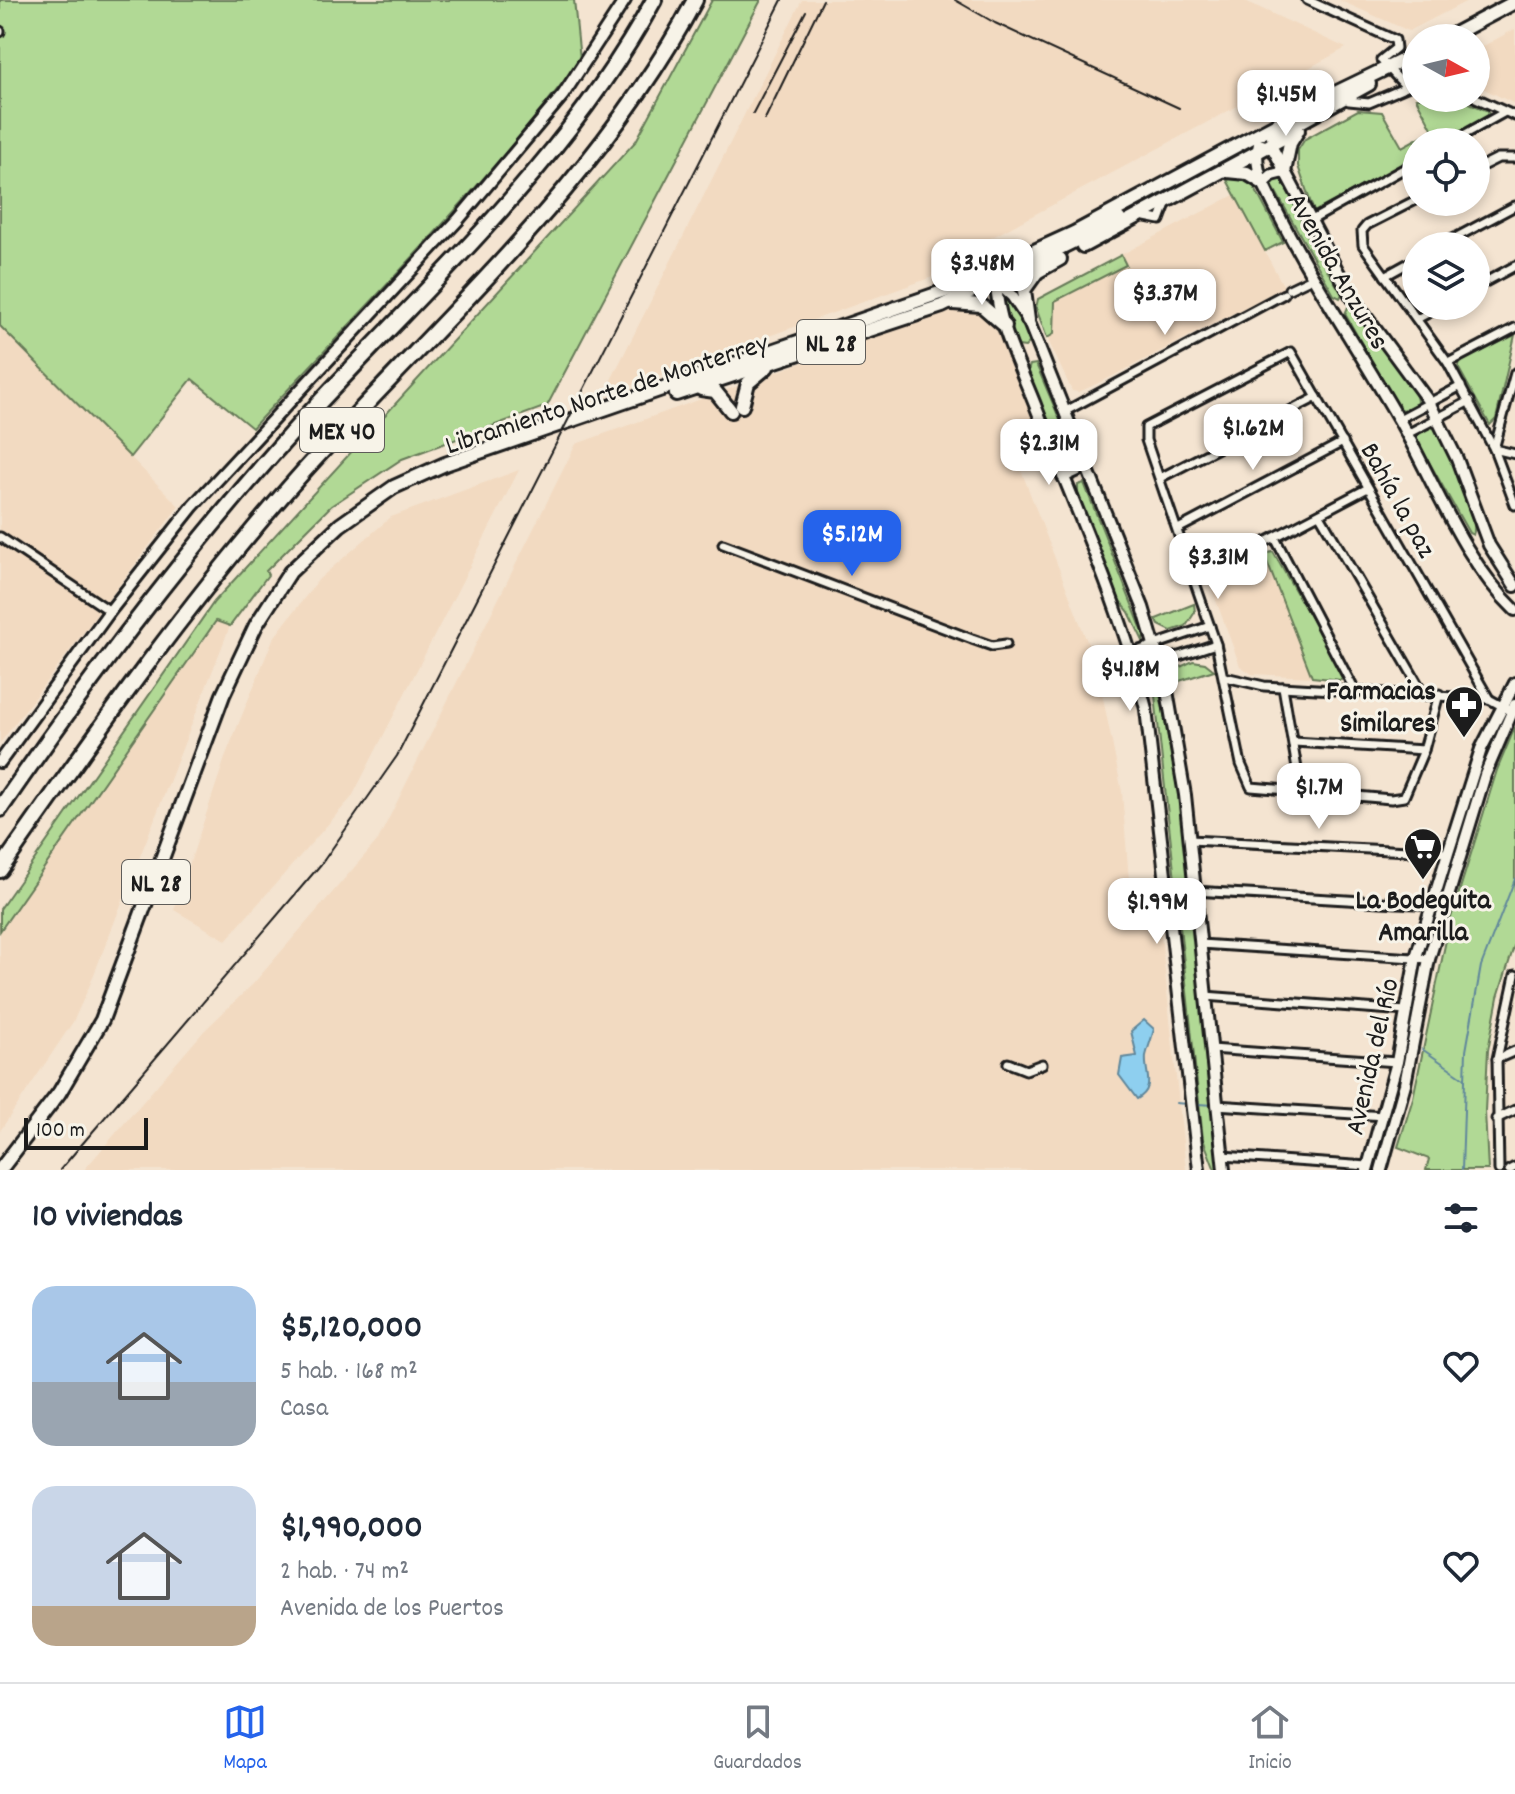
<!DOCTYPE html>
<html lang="es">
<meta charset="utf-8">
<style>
body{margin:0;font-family:Dekko,sans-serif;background:#f6f6f7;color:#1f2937;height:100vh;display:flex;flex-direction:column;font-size:30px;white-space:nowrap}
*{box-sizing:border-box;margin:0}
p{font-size:26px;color:#747a83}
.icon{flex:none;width:44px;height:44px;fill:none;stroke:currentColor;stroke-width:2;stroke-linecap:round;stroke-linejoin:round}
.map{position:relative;height:1170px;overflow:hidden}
.panel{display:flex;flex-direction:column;background:#fff;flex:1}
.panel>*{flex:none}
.needle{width:52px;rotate:98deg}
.buttons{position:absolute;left:1402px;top:24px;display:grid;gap:16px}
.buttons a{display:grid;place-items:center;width:88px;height:88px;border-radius:50%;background:#fff;box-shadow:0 4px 12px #0003;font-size:40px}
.scale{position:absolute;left:24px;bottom:20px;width:124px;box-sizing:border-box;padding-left:8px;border:4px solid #1c1c1c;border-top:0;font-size:22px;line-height:28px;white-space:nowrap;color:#1c1c1c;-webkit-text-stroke:6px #f7f3e8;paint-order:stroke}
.price{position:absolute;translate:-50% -68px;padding:0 18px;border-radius:16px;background:#fff;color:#222;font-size:26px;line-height:52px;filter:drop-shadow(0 2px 4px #0008)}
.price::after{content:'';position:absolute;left:50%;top:48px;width:24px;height:18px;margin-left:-12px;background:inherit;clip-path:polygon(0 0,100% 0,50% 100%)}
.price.current{background:#2563eb;color:#fff}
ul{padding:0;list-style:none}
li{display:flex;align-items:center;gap:24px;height:200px;padding:0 32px}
li span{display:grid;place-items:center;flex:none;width:224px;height:160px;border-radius:24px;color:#555}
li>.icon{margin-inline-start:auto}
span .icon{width:96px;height:96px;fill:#fffc;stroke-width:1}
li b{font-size:34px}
h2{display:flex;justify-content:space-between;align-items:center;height:96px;padding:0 32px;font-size:34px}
.tabs{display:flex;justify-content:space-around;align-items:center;height:112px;border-top:2px solid #e0e1e3;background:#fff;font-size:22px;color:#747a83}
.tabs a{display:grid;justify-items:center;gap:4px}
.tabs .current{color:#2563eb}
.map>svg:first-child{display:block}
.built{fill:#f2dac1}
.green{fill:#b1d995;stroke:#667a58;stroke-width:2}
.water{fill:#8ecfef;stroke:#60879b;stroke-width:2}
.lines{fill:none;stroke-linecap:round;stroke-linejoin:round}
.stream{stroke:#60879b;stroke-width:2}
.street-casing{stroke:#1c1c1c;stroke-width:13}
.secondary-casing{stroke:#1c1c1c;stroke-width:16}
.primary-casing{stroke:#1c1c1c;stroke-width:18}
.highway-casing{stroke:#1c1c1c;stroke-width:20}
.street{stroke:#f7f3e8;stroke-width:7}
.secondary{stroke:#f7f3e8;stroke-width:10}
.primary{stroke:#f7f3e8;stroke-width:12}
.highway{stroke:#f7f3e8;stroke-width:14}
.rail{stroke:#1c1c1c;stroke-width:2}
.labels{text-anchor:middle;stroke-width:6;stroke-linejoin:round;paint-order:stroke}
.shield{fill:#f7f3e8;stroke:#5e5c59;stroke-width:2}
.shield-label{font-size:26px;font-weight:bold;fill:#1c1c1c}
.street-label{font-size:28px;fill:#1c1c1c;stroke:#f7f3e8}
.poi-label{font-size:28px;font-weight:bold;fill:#1c1c1c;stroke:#f7f3e8;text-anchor:end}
</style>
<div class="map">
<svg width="1515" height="1170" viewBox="0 0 1515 1170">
<rect width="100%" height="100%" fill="#f4e4d1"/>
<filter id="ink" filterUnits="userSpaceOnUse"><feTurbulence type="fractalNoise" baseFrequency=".0125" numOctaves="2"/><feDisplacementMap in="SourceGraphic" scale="16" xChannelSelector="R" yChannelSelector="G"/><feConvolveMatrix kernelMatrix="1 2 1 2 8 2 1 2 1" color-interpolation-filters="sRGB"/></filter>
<g filter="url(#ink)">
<g class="built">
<polygon points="802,0 1243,0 1346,48 959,255 971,263 603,396"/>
<polygon points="1339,0 1469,0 1409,31"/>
<polygon points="1515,29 1515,104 1476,85 1476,50"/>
<polygon points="1234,195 1284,287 1109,378 1079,392 1072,391 1047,338 1035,304 1038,299"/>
<polygon points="957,307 977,307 992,318 1039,434 1016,457 1088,644 1103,698 1122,792 1129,880 1155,879 1186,1170 84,1170 204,1031 253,984 378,840 576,444"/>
<polygon points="0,326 179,506 0,743"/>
<polygon points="519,470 352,797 226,940 174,910 227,752 273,639 319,579 391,517"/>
<polygon points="1264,554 1312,677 1252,674 1240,666 1210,584"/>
<polygon points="217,621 230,626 89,987 73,1022 0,1131 0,932"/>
</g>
<g class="green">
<path d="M0 0H574L580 60C481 191 364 308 252 428L192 379 130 457 0 326Z"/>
<polygon points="712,0 761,0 547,406 402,459 331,506 266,571 268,575 230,626 216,621 0,931 0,909 214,602 636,141"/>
<polygon points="1416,98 1458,98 1488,111 1489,117 1443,142 1416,142 1416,157 1314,212 1298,166 1298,150 1305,139 1358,110 1382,112 1402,147 1433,130"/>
<polygon points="1236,177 1253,185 1283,242 1265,251 1227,180"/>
<polygon points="1283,177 1310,242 1342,294 1340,298 1334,295 1272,185 1272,179"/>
<polygon points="1121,255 1126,265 1055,301 1054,334 1047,338 1036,308 1038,299"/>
<polygon points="1006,297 1013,301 1030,342 1025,347 1018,346 1001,304"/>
<path d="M1348 307H1354C1367 325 1418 383 1417 403L1404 410 1398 408 1345 314Z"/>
<polygon points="1515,335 1496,419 1490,425 1458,367 1463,360"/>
<polygon points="1036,364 1076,457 1077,463 1073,467 1065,463 1028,371 1030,365"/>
<path d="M1430 425 1436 429C1445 449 1481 517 1473 535L1469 533 1415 437Z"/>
<polygon points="1084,483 1144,635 1143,641 1129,612 1120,601 1078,494 1078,485"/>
<polygon points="1273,552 1343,674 1341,680 1312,677 1264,554"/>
<polygon points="1194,604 1195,612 1186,626 1171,631 1159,625 1156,619"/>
<polygon points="1193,661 1205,663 1214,670 1173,683 1176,669"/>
<polygon points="1153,677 1160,693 1182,814 1219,1170 1215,1170 1203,1139"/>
<polygon points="1500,722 1427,950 1425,950 1487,747"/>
<polygon points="1515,727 1515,943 1498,997 1488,1050 1485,1111 1488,1170 1426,1170 1429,1159 1398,1147 1413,1098 1450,921 1497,770"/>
</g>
<path class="water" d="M1144 1020 1154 1029C1152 1038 1148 1047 1146 1056 1144 1073 1157 1088 1137 1099L1119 1075 1122 1058 1137 1056 1131 1031Z"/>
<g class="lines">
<g class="stream">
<polyline points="1422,1049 1464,1078"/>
<polyline points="1176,1103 1187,1104"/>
<polyline points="1197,1104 1215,1105"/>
<polyline points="1462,1170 1466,1051 1481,966 1515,879"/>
</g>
<defs>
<g id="street">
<polyline points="1307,0 1395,40 1396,48 1381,60 1405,86"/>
<polyline points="0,31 0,32"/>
<polyline points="1476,98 1515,116"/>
<polyline points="1349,101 1369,103 1416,83"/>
<polyline points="1451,142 1505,112"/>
<polyline points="1476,169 1498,158 1515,158"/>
<polyline points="1416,200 1367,225 1362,231 1363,245 1448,363 1494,449 1515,505"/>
<polyline points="1145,217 1160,220 1166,204"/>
<polyline points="1310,221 1416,162"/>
<polyline points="1440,246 1515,206"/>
<polyline points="1385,276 1416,259"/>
<polyline points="1476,287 1515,266"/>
<polyline points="1289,289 1314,277"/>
<polyline points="1417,319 1441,306"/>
<polyline points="1448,363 1515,328"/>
<polyline points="1515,373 1494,449 1515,454"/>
<polyline points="1064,412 1284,294"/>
<polyline points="1399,419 1461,386"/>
<polyline points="1407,434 1470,401"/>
<polyline points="1160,478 1317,397"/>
<polyline points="1320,515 1423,693"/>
<polyline points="1178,529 1343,442"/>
<polyline points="0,537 110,611"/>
<polyline points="1275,538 1355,691"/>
<polyline points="723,544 972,639 992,646 1006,644"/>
<polyline points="1195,579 1368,488"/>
<polyline points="1131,653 1210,626"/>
<polyline points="1136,670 1216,644"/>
<polyline points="1225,677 1264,686 1489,699 1511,711"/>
<polyline points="1283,687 1301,792"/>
<polyline points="1439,694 1424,750 1404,797 1391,799 1251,787 1241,764 1216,644 1146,440 1146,427 1291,352 1489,699"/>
<polyline points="1294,742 1424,750"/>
<polyline points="1189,840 1448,853"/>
<polyline points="1194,891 1432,905"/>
<polyline points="1200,944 1429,959"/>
<polyline points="1205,996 1406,1011"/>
<polyline points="1211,1049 1397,1062"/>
<polyline points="1497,1059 1515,1051"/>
<polyline points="1008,1063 1026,1070 1042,1064"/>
<polyline points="1216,1105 1384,1116"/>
<polyline points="1496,1119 1515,1110"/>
<polyline points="1222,1156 1368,1166"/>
<polyline points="1499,1170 1497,1059 1515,975"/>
<polyline points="1509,1170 1515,1167"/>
</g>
<g id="secondary">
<polyline points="1263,183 1272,175 1284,172"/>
<polyline points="996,282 1012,296 1028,320 1143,607 1166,685 1185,795 1224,1170"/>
<path d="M996 282C997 325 1022 370 1037 410 1075 508 1121 606 1146 709L1199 1170"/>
<polyline points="1063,477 1087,466"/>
<path d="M1515 586 1489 545 1457 459 1429 402 1351 296 1273 149 1259 144C1255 158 1258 172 1264 185 1302 266 1353 340 1398 418 1434 481 1462 559 1515 610"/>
<polyline points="0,762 110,611 193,506 458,220 563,95 625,0"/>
<polyline points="1367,1170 1397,1062 1416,957 1448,853 1481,749 1515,683"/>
<polyline points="1381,1170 1405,1084 1429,959 1485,775 1515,705"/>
</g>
<g id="primary">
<polyline points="1447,38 1515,2"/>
<polyline points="1273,137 1369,84"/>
<polyline points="1227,171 1247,173 1263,183"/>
<polyline points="1284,172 1290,143 1298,130"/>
<polyline points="1083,246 1285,137"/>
<polyline points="1035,273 1060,259"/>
<polyline points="953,303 981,305 1005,326"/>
<polyline points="1028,320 1024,290 1039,269"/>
<polyline points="701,389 715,391 731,411"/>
<polyline points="676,394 942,306 1119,219"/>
<polyline points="742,406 748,383 767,367"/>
<polyline points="0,1170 59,1093 102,1020 223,695 256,625 290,572 340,525 394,487 445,464 951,289 1074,233 1325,98 1416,54"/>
</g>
<g id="highway">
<path d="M0 809C94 672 193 541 306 417 429 283 566 162 654 0"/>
<path d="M0 870C96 733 191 597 303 472 440 320 598 183 695 0"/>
</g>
</defs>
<use href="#street" class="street-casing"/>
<use href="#secondary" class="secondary-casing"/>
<use href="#primary" class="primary-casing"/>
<use href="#highway" class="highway-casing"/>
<use href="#street" class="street"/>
<use href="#secondary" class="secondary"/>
<use href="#primary" class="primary"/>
<use href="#highway" class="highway"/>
<g class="rail">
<polyline points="955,0 995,23 1179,108"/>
<polyline points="753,113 806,11"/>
<polyline points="765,119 823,0"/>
<polyline points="60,1170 322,863 397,756 782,0"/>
</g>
</g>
</g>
<defs>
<symbol id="pharmacy-pin" viewBox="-11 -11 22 30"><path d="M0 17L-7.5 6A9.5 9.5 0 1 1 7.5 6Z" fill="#1c1c1c" stroke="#f7f3e8"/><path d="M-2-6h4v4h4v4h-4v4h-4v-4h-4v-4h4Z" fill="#fff"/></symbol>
<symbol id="supermarket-pin" viewBox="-11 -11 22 30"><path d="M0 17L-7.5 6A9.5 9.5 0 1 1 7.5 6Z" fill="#1c1c1c" stroke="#f7f3e8"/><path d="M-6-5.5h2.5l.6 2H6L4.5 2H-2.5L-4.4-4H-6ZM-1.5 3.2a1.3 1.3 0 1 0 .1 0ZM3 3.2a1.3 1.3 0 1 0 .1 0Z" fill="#fff"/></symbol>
</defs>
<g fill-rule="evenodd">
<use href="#pharmacy-pin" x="1442" y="683" width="44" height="60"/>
<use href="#supermarket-pin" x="1401" y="825" width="44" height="60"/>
</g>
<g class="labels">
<g class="shield">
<rect x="797" y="320" width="68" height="44" rx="6"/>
<rect x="300" y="408" width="84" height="44" rx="6"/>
<rect x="122" y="860" width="68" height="44" rx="6"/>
</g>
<g class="shield-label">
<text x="831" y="351">NL 28</text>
<text x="342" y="439">MEX 40</text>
<text x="156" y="891">NL 28</text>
</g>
<g class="street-label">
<text transform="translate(1340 270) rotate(60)" y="10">Avenida Anzures</text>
<text transform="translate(606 392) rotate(-18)" y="10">Libramiento Norte de Monterrey</text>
<text transform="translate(1400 499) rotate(61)" y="10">Bahía la paz</text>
<text transform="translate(1370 1056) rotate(-77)" y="10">Avenida del Río</text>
</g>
<g class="poi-label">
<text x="1436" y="699">Farmacias<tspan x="1436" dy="32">Similares</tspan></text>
<text x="1423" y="908" text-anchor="middle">La Bodeguita<tspan x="1423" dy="32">Amarilla</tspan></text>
</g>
</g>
</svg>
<div class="buttons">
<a><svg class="needle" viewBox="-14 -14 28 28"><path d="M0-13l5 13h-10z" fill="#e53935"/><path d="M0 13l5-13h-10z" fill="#747a83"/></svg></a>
<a><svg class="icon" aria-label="locate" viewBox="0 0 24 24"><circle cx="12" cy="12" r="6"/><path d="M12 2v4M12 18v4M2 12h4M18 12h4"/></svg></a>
<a><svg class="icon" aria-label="layers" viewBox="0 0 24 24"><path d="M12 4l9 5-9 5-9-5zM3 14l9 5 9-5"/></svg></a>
</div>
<div class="scale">100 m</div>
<b class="price" style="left:1286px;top:138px">$1.45M</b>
<b class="price" style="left:982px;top:307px">$3.48M</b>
<b class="price" style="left:1165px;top:337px">$3.37M</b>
<b class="price" style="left:1253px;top:472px">$1.62M</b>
<b class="price" style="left:1049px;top:487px">$2.31M</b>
<b class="price current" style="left:852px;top:578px">$5.12M</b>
<b class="price" style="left:1218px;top:601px">$3.31M</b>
<b class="price" style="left:1130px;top:713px">$4.18M</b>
<b class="price" style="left:1319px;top:831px">$1.7M</b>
<b class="price" style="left:1157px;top:946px">$1.99M</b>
</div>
<section class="panel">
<h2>10 viviendas<svg class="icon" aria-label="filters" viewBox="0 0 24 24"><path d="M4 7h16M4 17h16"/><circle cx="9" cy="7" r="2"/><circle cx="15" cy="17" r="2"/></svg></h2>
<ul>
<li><span style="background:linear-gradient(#a9c7e8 60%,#9aa5b1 0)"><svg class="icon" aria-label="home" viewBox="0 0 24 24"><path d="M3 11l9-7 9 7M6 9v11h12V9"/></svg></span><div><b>$5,120,000</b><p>5 hab. · 168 m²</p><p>Casa</p></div><svg class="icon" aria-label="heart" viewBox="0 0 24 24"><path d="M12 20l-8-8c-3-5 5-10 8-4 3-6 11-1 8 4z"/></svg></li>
<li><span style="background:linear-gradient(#c9d6e8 75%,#b9a48a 0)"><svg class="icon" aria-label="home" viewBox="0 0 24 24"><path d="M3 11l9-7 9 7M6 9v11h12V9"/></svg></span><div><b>$1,990,000</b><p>2 hab. · 74 m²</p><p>Avenida de los Puertos</p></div><svg class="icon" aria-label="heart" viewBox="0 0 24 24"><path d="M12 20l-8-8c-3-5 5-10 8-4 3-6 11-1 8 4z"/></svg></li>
</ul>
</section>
<nav class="tabs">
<a class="current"><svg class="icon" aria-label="map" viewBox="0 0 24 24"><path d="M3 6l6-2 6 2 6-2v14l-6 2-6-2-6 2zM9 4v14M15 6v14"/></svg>Mapa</a>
<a><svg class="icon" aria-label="saved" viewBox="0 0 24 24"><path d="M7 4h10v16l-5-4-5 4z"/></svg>Guardados</a>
<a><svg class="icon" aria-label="home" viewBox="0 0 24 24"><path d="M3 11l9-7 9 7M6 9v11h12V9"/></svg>Inicio</a>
</nav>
